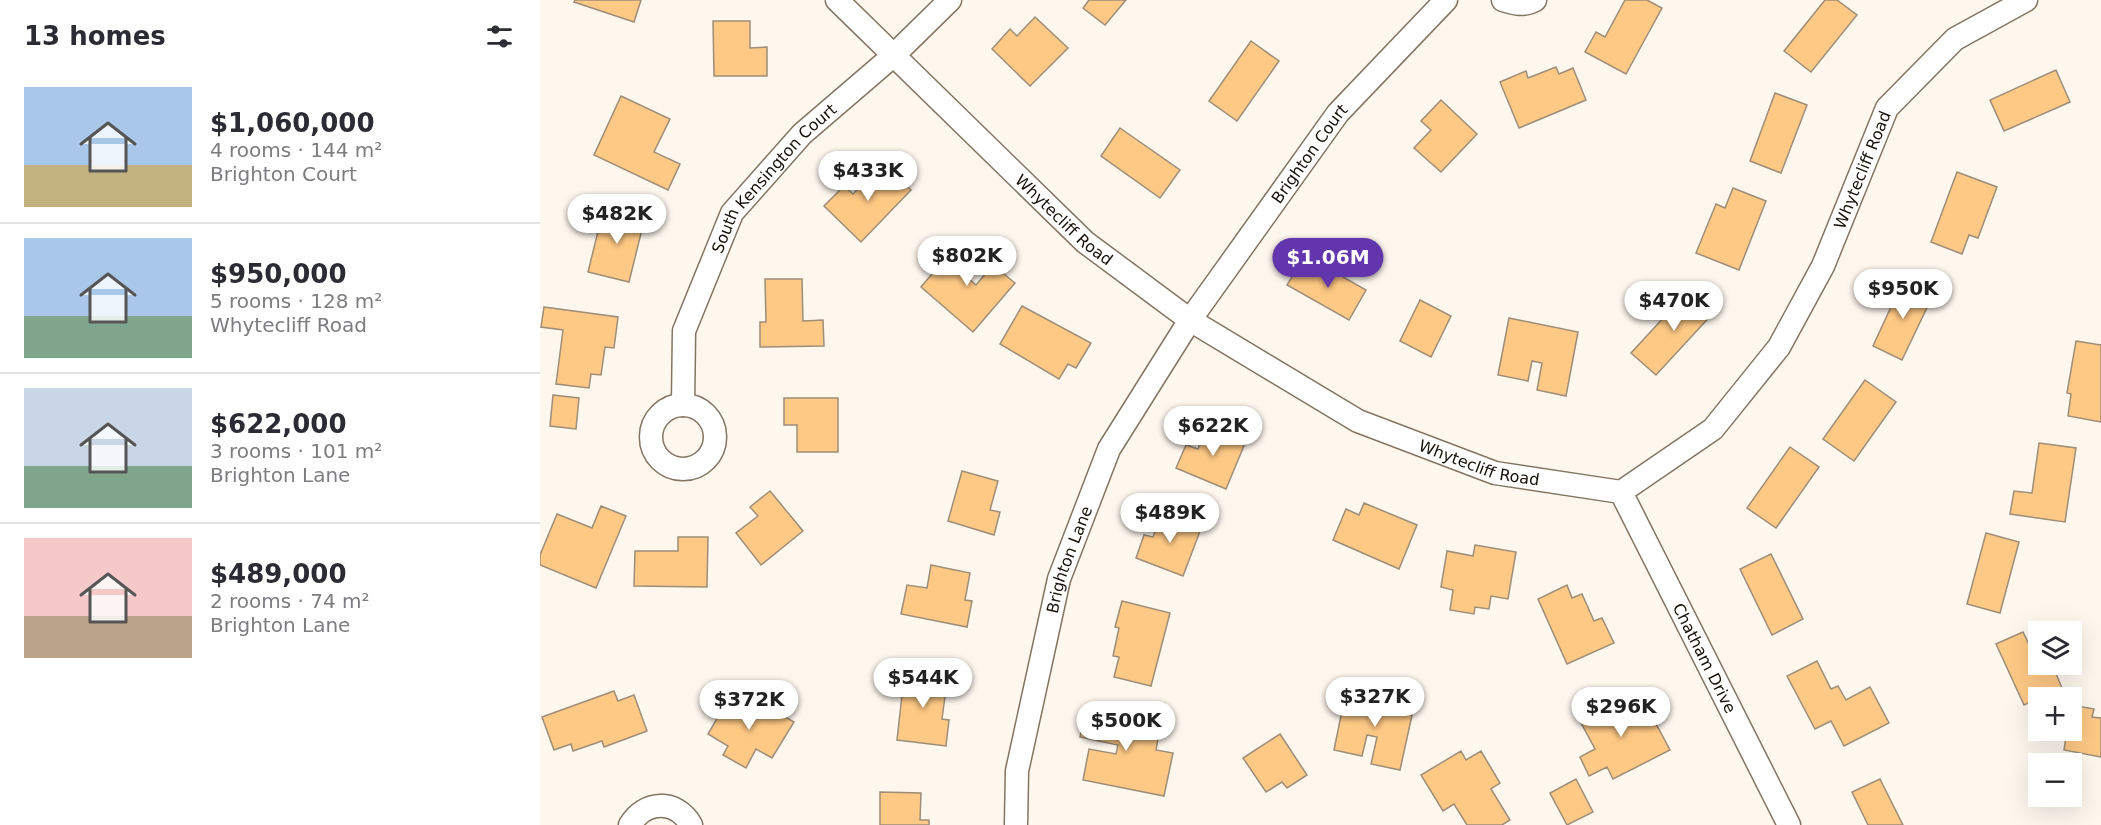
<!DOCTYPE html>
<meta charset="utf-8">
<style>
body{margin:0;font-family:"DejaVu Sans",sans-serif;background:#f7f7f7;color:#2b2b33;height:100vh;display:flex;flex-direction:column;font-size:22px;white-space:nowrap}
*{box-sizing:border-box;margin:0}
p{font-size:20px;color:#7c7c81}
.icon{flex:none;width:33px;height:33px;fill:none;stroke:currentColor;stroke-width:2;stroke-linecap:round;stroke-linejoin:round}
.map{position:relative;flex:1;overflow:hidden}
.details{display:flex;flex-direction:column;background:#fff;width:540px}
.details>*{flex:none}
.controls{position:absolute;left:1488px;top:621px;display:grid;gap:12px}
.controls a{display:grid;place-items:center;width:54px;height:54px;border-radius:0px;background:#fff;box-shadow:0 6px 24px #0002;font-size:30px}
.price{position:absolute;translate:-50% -51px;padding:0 14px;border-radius:21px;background:#fff;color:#222;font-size:20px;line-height:39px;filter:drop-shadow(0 2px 3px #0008)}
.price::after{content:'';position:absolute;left:50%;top:36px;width:18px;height:14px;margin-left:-9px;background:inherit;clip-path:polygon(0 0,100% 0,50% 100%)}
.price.current{background:#6235ac;color:#fff}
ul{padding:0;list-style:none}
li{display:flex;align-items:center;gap:18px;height:150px;padding:0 24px}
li+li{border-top:2px solid #e1e1e2}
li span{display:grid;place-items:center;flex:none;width:168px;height:120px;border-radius:0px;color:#555}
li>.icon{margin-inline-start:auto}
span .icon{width:72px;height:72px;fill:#fffc;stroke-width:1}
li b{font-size:26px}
h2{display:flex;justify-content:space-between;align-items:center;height:72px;padding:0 24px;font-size:26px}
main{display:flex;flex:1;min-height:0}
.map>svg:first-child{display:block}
.building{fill:#fec985;stroke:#9d8d79;stroke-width:1.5}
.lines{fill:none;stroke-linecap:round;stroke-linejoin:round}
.street-casing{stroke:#847562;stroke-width:25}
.street{stroke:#fff;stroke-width:22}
.labels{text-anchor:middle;stroke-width:4.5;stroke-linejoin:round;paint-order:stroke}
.street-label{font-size:16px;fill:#161009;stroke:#fef7ee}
</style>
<main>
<section class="details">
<h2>13 homes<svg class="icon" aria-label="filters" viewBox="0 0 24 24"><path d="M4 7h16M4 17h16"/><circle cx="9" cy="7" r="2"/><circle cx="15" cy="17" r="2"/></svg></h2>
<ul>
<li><span style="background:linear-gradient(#a9c7e8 65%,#c2b280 0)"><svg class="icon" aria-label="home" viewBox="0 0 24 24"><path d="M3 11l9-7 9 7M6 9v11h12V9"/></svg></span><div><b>$1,060,000</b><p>4 rooms · 144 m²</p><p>Brighton Court</p></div></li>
<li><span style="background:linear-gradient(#a9c7e8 65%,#7fa58c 0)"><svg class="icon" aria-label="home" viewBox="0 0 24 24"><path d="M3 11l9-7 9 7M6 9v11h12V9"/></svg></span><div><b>$950,000</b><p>5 rooms · 128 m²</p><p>Whytecliff Road</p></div></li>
<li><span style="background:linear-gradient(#c9d6e8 65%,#7fa58c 0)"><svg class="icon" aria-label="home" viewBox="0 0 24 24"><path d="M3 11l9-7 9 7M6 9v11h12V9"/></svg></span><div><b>$622,000</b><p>3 rooms · 101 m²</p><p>Brighton Lane</p></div></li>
<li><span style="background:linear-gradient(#f6c9c9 65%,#b9a48a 0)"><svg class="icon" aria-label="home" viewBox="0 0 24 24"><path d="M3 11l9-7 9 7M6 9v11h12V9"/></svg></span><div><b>$489,000</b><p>2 rooms · 74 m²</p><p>Brighton Lane</p></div></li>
</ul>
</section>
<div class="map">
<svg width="1561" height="825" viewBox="0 0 1561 825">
<rect width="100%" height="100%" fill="#fef7ee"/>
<g class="building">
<polygon points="35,0 101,0 94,22 34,2"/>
<polygon points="549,0 586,0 565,25 543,8"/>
<polygon points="1085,0 1107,0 1122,8 1086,74 1045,52 1056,32 1065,37"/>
<polygon points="1285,0 1297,0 1317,15 1271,72 1244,51"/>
<polygon points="495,17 528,48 490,86 452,49 470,29 477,36"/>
<polygon points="173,21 210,21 210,48 227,47 227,76 174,76"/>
<polygon points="711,41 739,61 697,121 669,101"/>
<polygon points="1016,67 1019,74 1033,68 1046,100 979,128 960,82 986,71 988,78"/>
<polygon points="1516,70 1530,102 1464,131 1450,100"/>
<polygon points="1235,93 1267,105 1241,173 1210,161"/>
<polygon points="81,96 130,119 114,152 140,164 128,190 54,155"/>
<polygon points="901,100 937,134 901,172 874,148 891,130 881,121"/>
<polygon points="580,128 640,170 620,198 561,156"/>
<polygon points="343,163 371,190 321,242 284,206 304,186 313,194"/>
<polygon points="1417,172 1457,187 1438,238 1429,235 1422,254 1391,242"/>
<polygon points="1193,188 1226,201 1199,270 1156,253 1176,204 1185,208"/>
<polygon points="64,207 105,217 89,282 48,272"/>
<polygon points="419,242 442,261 428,278 436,285 453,265 475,283 433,332 381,287"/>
<polygon points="761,262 780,272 784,266 826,290 809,320 747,285"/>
<polygon points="225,279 262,279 263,321 283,320 284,346 220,347 220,322 226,322"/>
<polygon points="1363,281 1393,295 1362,360 1333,346"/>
<polygon points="1151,288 1176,310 1116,375 1091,353"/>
<polygon points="880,300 911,316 891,357 860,341"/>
<polygon points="482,306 551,343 536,368 528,364 519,379 460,344"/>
<polygon points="4,307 78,317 74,348 65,347 61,375 51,374 49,388 16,384 23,330 1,327"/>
<polygon points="969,318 1038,332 1026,396 997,390 1002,363 992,361 988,381 958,375"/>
<polygon points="1536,341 1561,345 1561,422 1528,416 1531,394 1527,393"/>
<polygon points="1325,380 1356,402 1314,461 1283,439"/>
<polygon points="13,395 39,398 36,429 10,426"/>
<polygon points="244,398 298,398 298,452 257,452 257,425 244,425"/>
<polygon points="668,425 706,441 686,489 636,468 646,445 658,449"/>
<polygon points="1499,443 1536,448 1525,522 1470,514 1474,491 1492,493"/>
<polygon points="1250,447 1279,467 1236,528 1207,508"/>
<polygon points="422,471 458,481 450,510 460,512 454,535 408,521"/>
<polygon points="230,491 263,531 221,565 196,533 218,516 210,507"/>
<polygon points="824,503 877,525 859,569 793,540 806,509 819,515"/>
<polygon points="61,506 86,516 56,588 0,565 0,555 17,514 52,528"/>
<polygon points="623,511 662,526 643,576 596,558 604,535 613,537"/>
<polygon points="1446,533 1479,542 1460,613 1427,604"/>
<polygon points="138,537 168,537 167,587 94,586 95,551 138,551"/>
<polygon points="935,545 976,552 968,599 951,596 949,609 935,607 934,614 910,610 913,590 901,587 907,551 933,556"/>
<polygon points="1231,554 1263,619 1232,635 1200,569"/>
<polygon points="391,565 430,573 425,600 432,601 427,627 361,614 367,585 387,588"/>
<polygon points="1027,585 1032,598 1042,594 1054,621 1062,618 1074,643 1027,664 998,599"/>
<polygon points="582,601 630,613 611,686 574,677 579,657 573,656 579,628 575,627"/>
<polygon points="1483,632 1499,665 1512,664 1522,688 1484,705 1456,644"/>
<polygon points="1277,661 1291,689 1298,686 1306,700 1330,687 1349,723 1304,746 1291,721 1275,729 1247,676"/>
<polygon points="365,668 401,672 399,688 406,689 402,719 409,720 406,746 357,740"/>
<polygon points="74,691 78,701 94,695 107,731 64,747 62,741 33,751 31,744 14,750 2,717"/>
<polygon points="806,691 874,706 860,770 831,764 837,737 827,735 822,756 794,750"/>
<polygon points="1092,691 1108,723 1114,720 1130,750 1073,779 1067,767 1049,776 1040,757 1055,749 1039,719"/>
<polygon points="190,696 218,712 223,704 254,722 232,758 216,749 206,768 183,755 188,746 168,734"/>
<polygon points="1532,705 1554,709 1552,717 1561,718 1561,757 1524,750 1527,730 1532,730"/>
<polygon points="546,707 621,722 616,750 633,753 624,796 543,780 549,749 576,754 578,745 540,737"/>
<polygon points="740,734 767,775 747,788 742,782 726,792 703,758"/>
<polygon points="921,751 926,760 941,751 960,783 951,789 970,820 962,825 927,825 914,804 903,811 881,775"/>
<polygon points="1036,779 1053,812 1027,825 1010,793"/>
<polygon points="1340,779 1363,825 1328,825 1312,792"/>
<polygon points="340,792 381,793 380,820 389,820 389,825 340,825"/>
</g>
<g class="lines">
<defs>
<g id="street">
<path id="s1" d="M297 0 545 242 650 320 818 421 955 473 1081 492 1173 429 1239 347 1283 266 1347 108 1415 39 1486 0"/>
<path d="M963 0C975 4 984 6 995 0"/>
<circle cx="143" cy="437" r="32"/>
<path id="s2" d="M143 405 144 331 192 213 262 134 354 55 410 0"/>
<path id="s3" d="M1081 492 1249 825"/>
<path d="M90 825C105 800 136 799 151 825"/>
<path id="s4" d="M476 825 477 771 519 579 569 449 650 320 798 113 906 0"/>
</g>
</defs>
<use href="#street" class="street-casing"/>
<use href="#street" class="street"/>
</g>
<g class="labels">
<g class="street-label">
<text dy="6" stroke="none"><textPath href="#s4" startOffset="747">Brighton Court</textPath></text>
<text dy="6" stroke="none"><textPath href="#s1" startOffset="1360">Whytecliff Road</textPath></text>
<text dy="6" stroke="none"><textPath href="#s2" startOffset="254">South Kensington Court</textPath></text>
<text dy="6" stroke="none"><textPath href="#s1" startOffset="316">Whytecliff Road</textPath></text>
<text dy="6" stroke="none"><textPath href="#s1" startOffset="802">Whytecliff Road</textPath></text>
<text dy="6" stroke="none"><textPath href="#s4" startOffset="272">Brighton Lane</textPath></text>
<text dy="6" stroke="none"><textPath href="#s3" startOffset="186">Chatham Drive</textPath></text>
</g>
</g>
</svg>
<div class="controls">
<a><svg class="icon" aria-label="layers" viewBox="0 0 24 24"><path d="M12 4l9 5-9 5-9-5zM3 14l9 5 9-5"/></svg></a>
<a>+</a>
<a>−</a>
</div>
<b class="price" style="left:328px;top:202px">$433K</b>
<b class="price" style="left:77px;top:245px">$482K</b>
<b class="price" style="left:427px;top:287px">$802K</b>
<b class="price current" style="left:788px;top:289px">$1.06M</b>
<b class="price" style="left:1363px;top:320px">$950K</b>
<b class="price" style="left:1134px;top:332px">$470K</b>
<b class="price" style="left:673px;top:457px">$622K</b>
<b class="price" style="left:630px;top:544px">$489K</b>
<b class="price" style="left:383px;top:709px">$544K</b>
<b class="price" style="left:835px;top:728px">$327K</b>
<b class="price" style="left:209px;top:731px">$372K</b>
<b class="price" style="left:1081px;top:738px">$296K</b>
<b class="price" style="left:586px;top:752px">$500K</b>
</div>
</main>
